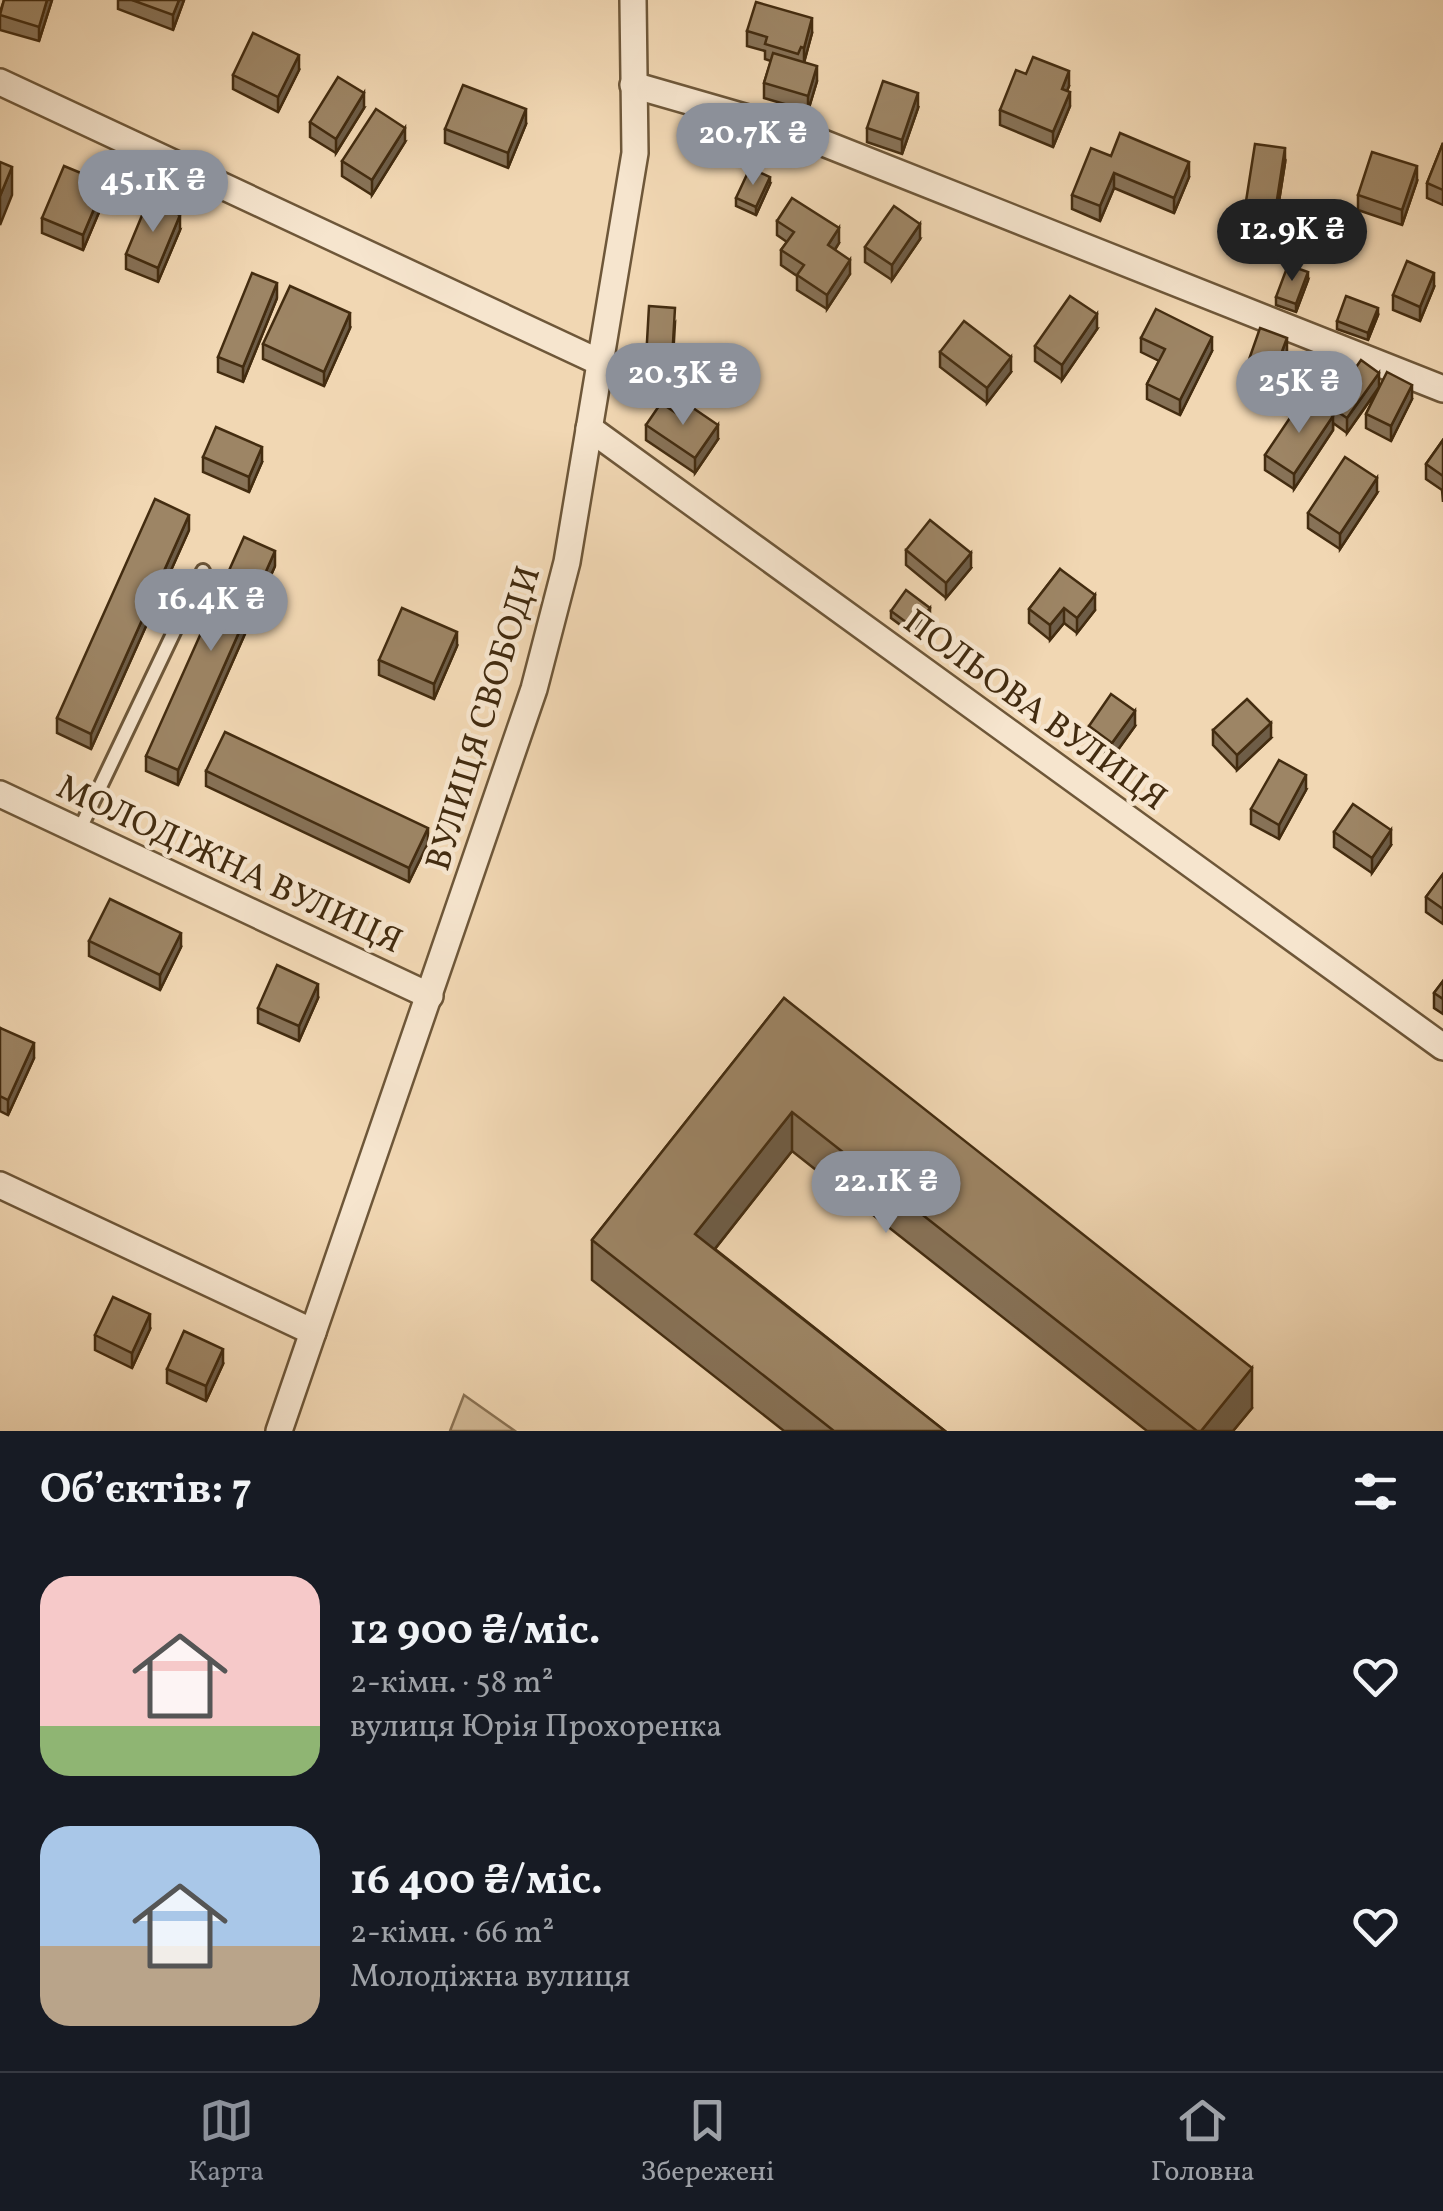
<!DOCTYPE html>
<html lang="uk">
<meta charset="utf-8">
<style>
body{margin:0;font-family:Vollkorn,serif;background:#242831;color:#f1f3f6;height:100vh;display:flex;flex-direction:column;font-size:38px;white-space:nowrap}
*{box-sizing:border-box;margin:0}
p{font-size:32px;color:#9ea1a6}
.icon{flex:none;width:55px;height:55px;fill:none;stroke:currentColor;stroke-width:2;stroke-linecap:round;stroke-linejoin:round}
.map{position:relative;height:1431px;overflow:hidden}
.drawer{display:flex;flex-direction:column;background:#171b24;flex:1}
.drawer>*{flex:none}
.price{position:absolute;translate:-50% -85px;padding:0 22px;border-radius:35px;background:#8c9099;color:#fff;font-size:32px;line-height:65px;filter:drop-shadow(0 2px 5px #0008)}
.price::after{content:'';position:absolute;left:50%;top:60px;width:30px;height:22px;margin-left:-15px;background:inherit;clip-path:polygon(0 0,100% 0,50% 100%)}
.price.on{background:#222;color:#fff}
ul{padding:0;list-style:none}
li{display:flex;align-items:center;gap:30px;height:250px;padding:0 40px}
li span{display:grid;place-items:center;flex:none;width:280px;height:200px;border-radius:30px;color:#555}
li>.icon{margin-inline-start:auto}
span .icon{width:120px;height:120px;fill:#fffc;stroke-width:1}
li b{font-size:42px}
h2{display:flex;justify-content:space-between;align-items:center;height:120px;padding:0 40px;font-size:42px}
.tab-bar{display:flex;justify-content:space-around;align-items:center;height:140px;border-top:2px solid #363941;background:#171b24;font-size:28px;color:#9ea1a6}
.tab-bar a{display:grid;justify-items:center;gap:5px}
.tab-bar .on{color:#8c9099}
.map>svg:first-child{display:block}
.green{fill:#d3ba97;stroke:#8b7354;stroke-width:2.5}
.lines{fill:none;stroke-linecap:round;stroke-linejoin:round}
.service-casing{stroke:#6e5739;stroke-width:18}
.minor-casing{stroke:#6e5739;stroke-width:30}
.service{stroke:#f6e5ce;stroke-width:12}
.minor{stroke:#f6e5ce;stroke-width:25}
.wall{fill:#877257;stroke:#432c10;stroke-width:2.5}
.shaded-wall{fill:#6e5d47;stroke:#432c10;stroke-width:2.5}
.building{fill:#9d8565;stroke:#432c10;stroke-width:2.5}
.labels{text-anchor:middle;stroke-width:9;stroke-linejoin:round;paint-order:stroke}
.street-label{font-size:35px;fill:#432c10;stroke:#f6e5ce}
</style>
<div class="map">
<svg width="1443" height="1431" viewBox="0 0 1443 1431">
<rect width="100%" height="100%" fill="#f1d7b3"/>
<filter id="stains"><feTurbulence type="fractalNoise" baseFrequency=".002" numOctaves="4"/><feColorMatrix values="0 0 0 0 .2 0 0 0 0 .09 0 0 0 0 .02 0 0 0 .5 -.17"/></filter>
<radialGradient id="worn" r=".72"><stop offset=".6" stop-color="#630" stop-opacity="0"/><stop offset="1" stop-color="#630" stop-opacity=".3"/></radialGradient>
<polygon class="green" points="464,1395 515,1431 450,1431"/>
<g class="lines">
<defs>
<polyline id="service" points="79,831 203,571"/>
<g id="minor">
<polyline points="0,82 599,362"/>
<polyline points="633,85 793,131 1443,389"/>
<polyline points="589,428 1443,1047"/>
<polyline points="0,794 430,996"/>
<polyline points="0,1185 313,1332"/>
<polyline points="279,1431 534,689 567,562 635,153 633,0"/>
</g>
</defs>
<use href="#service" class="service-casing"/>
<use href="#minor" class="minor-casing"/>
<use href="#service" class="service"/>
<use href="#minor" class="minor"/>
</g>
<g class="wall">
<polygon points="4,0 52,0 39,41 0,30 0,12"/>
<polygon points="118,0 184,0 173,30 118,9"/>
<polygon points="747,31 812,33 804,62 817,81 808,111 764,98 764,83 771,61 765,59 765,51 747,46"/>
<polygon points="299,70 278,112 233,89 233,75"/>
<polygon points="1026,74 1069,86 1067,91 1070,106 1053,147 1000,125 1000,110"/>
<polygon points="364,108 336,153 310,137 310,122"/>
<polygon points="918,108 902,154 867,142 867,128"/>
<polygon points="526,124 508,168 445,143 445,129"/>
<polygon points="405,142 372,195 342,176 342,161"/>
<polygon points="1443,143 1443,205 1427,198 1427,183"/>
<polygon points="1111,156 1189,177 1174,213 1114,188 1100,221 1072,209 1072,195"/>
<polygon points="1285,163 1274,233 1244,229 1244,214"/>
<polygon points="1417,181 1402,225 1358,210 1358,195"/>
<polygon points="770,184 756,215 736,206 736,198"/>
<polygon points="105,198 83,250 42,233 42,218"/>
<polygon points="777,221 839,243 835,250 850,274 827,309 797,290 797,276 781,265 781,250 787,242 777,235"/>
<polygon points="180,230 158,282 126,269 126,254"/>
<polygon points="920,239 892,280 865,262 865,247"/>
<polygon points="1308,280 1296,312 1276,305 1276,297"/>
<polygon points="1434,287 1420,321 1393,310 1393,295"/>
<polygon points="277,298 243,382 218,372 218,357"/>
<polygon points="1378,315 1368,340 1337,329 1337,321"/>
<polygon points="675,323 672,375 646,373 646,359"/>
<polygon points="350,328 324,386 263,359 263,344"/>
<polygon points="1097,329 1062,380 1035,361 1035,346"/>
<polygon points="1141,338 1212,351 1180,415 1147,399 1147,384 1159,361 1141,352"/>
<polygon points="940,352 1011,372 987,403 940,367"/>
<polygon points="1287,353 1272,393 1246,383 1246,368"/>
<polygon points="1379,387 1412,399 1391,441 1366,428 1366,414 1378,389 1347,433 1333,423 1333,430 1294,489 1265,470 1265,455 1329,413 1329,406"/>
<polygon points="646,425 718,439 695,473 646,440"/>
<polygon points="1443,440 1443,502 1442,490 1426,479 1426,464"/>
<polygon points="203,457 262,462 249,492 203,472"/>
<polygon points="1377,493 1340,549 1308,528 1308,513"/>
<polygon points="189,530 91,749 57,733 57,718"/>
<polygon points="906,550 971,568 946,598 906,565"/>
<polygon points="275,566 178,785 146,771 146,756"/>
<polygon points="1060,569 1095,610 1077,633 1064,623 1050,640 1029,623 1029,609"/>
<polygon points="891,611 930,616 914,635 891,618"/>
<polygon points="457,646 434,699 379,675 379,660"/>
<polygon points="1089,726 1135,726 1112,758 1089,741"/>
<polygon points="1213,730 1271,738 1237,770 1213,745"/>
<polygon points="206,771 428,843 409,882 206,786"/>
<polygon points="1306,790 1279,839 1251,824 1251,809"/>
<polygon points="1334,832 1391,845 1372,873 1334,847"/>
<polygon points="1443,874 1443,924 1426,912 1426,897"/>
<polygon points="89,941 181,947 160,990 89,956"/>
<polygon points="1443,981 1443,1014 1434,1008 1434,993"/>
<polygon points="318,998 299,1041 258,1023 258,1008"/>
<polygon points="784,998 1252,1408 1233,1431 1147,1431 792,1151 715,1249 945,1431 784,1431 592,1280 592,1240"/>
<polygon points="0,1028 34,1058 8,1115 0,1111"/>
<polygon points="150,1329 132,1368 95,1350 95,1335"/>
<polygon points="223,1364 206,1401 167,1383 167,1369"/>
</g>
<g class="shaded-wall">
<polygon points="47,0 52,0 39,41 39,27"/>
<polygon points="179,0 184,0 173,30 173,15"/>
<polygon points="812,18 812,33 804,63 804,48"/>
<polygon points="299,55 299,70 278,112 278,97"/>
<polygon points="817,66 817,81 808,111 808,96"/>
<polygon points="1069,71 1069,86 1062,103 1062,89"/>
<polygon points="1070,92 1070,106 1053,147 1053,132"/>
<polygon points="364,93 364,108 336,153 336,139"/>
<polygon points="918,93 918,108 902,154 902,140"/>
<polygon points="526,109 526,124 508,168 508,153"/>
<polygon points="405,128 405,142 372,195 372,180"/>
<polygon points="1285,148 1285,163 1274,233 1274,219"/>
<polygon points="1189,162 1189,177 1174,213 1174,198"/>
<polygon points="1417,166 1417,181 1402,225 1402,210"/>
<polygon points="12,167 12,195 0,225 0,196"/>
<polygon points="1114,173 1114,188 1100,221 1100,206"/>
<polygon points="770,177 770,184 756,215 756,207"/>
<polygon points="105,183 105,198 83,250 83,235"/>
<polygon points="180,215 180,230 158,282 158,268"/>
<polygon points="920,224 920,239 892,280 892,265"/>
<polygon points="839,228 839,243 828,260 828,245"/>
<polygon points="850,260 850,274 827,309 827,295"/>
<polygon points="1308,272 1308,280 1296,312 1296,304"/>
<polygon points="1434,273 1434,287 1420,321 1420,307"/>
<polygon points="277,283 277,298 243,382 243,367"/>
<polygon points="1378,308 1378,315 1368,340 1368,333"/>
<polygon points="350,313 350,328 324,386 324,372"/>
<polygon points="1097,314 1097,329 1062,380 1062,365"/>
<polygon points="1212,337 1212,351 1180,415 1180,400"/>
<polygon points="1287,338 1287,353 1272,393 1272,378"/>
<polygon points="1011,357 1011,372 987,403 987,388"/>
<polygon points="1379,373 1379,387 1347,433 1347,418"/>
<polygon points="1412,385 1412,399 1391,441 1391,426"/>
<polygon points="1333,416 1333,430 1294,489 1294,474"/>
<polygon points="718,425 718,439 695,473 695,458"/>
<polygon points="262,447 262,462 249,492 249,477"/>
<polygon points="1377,478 1377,493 1340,549 1340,534"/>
<polygon points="189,515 189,530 91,749 91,734"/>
<polygon points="275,551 275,566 178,785 178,770"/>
<polygon points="971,553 971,568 946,598 946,583"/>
<polygon points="1095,595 1095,610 1077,633 1077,618"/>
<polygon points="930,608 930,616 914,635 914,628"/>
<polygon points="1064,608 1064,623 1050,640 1050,625"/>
<polygon points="457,632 457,646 434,699 434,684"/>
<polygon points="1135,711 1135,726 1112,758 1112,743"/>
<polygon points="1271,723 1271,738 1237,770 1237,755"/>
<polygon points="1306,775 1306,790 1279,839 1279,825"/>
<polygon points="428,828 428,843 409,882 409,868"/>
<polygon points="1391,830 1391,845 1372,873 1372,858"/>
<polygon points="181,933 181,947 160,990 160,975"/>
<polygon points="318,984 318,998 299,1041 299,1026"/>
<polygon points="34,1043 34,1058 8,1115 8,1100"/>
<polygon points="792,1112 792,1151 695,1274 695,1234"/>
<polygon points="150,1314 150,1329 132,1368 132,1353"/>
<polygon points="223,1349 223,1364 206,1401 206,1386"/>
<polygon points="1252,1368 1252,1408 1233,1431 1201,1431"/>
</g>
<g class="building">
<polygon points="4,0 47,0 39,27 0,15"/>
<polygon points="132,0 179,0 173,15"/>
<polygon points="756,2 812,18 804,48 801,47 798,54 765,44 767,37 747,31"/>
<polygon points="253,33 299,55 278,97 233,75"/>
<polygon points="773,53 817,66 808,96 764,83"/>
<polygon points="1033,57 1069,71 1062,89 1070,92 1053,132 1000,110 1016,70 1026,74"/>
<polygon points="338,77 364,93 336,139 310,122"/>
<polygon points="883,81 918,93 902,140 867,128"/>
<polygon points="463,85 526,109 508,153 445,129"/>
<polygon points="376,109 405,128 372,180 342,161"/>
<polygon points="1120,133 1189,162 1174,198 1114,173 1100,206 1072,195 1091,148 1111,156"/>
<polygon points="1443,143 1443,190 1427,183"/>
<polygon points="1255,144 1285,148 1274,219 1244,214"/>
<polygon points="1372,152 1417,166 1402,210 1358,195"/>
<polygon points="0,162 12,167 0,196"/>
<polygon points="64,166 105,183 83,235 42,218"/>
<polygon points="750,168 770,177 756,207 736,198"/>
<polygon points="792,198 839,228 828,245 850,260 827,295 797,275 804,265 781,250 794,232 777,221"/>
<polygon points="148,201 180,215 158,268 126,254"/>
<polygon points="894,206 920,224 892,265 865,247"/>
<polygon points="1407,261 1434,273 1420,307 1393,295"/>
<polygon points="1288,265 1308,272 1296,304 1276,297"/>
<polygon points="252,273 277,283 243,367 218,357"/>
<polygon points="290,286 350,313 324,372 263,344"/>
<polygon points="1070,296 1097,314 1062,365 1035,346"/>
<polygon points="1346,296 1378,308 1368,333 1337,321"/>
<polygon points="649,306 675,308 672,360 646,359"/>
<polygon points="1156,309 1212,337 1180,400 1147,384 1165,349 1141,338"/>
<polygon points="964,321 1011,357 987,388 940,352"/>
<polygon points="1260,328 1287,338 1272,378 1246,368"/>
<polygon points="1361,360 1379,373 1347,418 1329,406"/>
<polygon points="1387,372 1412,385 1391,426 1366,414"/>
<polygon points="1304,397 1333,416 1294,474 1265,455"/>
<polygon points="661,403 682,417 690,406 718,425 695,458 646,425"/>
<polygon points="216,427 262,447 249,477 203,457"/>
<polygon points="1443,440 1443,476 1426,464"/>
<polygon points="1345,457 1377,478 1340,534 1308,513"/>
<polygon points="155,499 189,515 91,734 57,718"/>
<polygon points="930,520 971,553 946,583 906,550"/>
<polygon points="244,537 275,551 178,770 146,756"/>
<polygon points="1060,569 1095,595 1077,618 1064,608 1050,625 1029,609"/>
<polygon points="906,590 930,608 914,628 891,611"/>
<polygon points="402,608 457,632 434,684 379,660"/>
<polygon points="1111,694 1135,711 1112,743 1089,726"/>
<polygon points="1247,699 1271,723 1237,755 1213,730"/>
<polygon points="225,732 428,828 409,868 206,771"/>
<polygon points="1279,760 1306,775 1279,825 1251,809"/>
<polygon points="1353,804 1391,830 1372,858 1334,832"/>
<polygon points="1443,874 1443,909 1426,897"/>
<polygon points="110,899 181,933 160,975 89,941"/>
<polygon points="277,965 318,984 299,1026 258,1008"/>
<polygon points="1443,981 1443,999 1434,993"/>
<polygon points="784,998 1252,1368 1201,1431 1197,1431 792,1112 695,1234 945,1431 834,1431 592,1240"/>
<polygon points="0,1028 34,1043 8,1100 0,1096"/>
<polygon points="113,1297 150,1314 132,1353 95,1335"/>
<polygon points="184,1331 223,1349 206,1386 167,1369"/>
</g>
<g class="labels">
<g class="street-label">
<text transform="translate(1036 709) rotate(36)" y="12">ПОЛЬОВА ВУЛИЦЯ</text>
<text transform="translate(482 718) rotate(-73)" y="12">ВУЛИЦЯ СВОБОДИ</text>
<text transform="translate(230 863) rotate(25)" y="12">МОЛОДІЖНА ВУЛИЦЯ</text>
</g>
</g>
<rect width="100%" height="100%" filter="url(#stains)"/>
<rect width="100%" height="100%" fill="url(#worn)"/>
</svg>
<b class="price" style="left:753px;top:188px">20.7K ₴</b>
<b class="price" style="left:153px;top:235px">45.1K ₴</b>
<b class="price on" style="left:1292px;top:284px">12.9K ₴</b>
<b class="price" style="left:683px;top:428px">20.3K ₴</b>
<b class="price" style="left:1299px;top:436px">25K ₴</b>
<b class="price" style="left:211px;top:654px">16.4K ₴</b>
<b class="price" style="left:886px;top:1236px">22.1K ₴</b>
</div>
<section class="drawer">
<h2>Об’єктів: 7<svg class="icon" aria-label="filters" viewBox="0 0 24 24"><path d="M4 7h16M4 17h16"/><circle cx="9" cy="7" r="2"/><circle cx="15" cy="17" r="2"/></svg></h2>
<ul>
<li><span style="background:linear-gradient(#f6c9c9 75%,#8fb573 0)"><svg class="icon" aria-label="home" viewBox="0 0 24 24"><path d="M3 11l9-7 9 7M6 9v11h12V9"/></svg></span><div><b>12 900 ₴/міс.</b><p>2-кімн. · 58 m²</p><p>вулиця Юрія Прохоренка</p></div><svg class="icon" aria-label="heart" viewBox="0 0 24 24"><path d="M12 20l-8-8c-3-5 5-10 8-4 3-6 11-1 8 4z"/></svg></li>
<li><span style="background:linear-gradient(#a9c7e8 60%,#b9a48a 0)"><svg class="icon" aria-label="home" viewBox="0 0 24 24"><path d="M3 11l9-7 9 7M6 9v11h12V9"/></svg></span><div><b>16 400 ₴/міс.</b><p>2-кімн. · 66 m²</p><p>Молодіжна вулиця</p></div><svg class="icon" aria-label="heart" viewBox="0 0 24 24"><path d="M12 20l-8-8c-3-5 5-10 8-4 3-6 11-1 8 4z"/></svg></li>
</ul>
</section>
<nav class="tab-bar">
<a class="on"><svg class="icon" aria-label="map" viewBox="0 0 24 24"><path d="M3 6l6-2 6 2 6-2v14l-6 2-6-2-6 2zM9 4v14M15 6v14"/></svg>Карта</a>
<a><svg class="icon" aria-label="saved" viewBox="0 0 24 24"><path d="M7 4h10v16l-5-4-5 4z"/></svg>Збережені</a>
<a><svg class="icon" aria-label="home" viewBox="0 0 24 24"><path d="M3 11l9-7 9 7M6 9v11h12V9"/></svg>Головна</a>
</nav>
